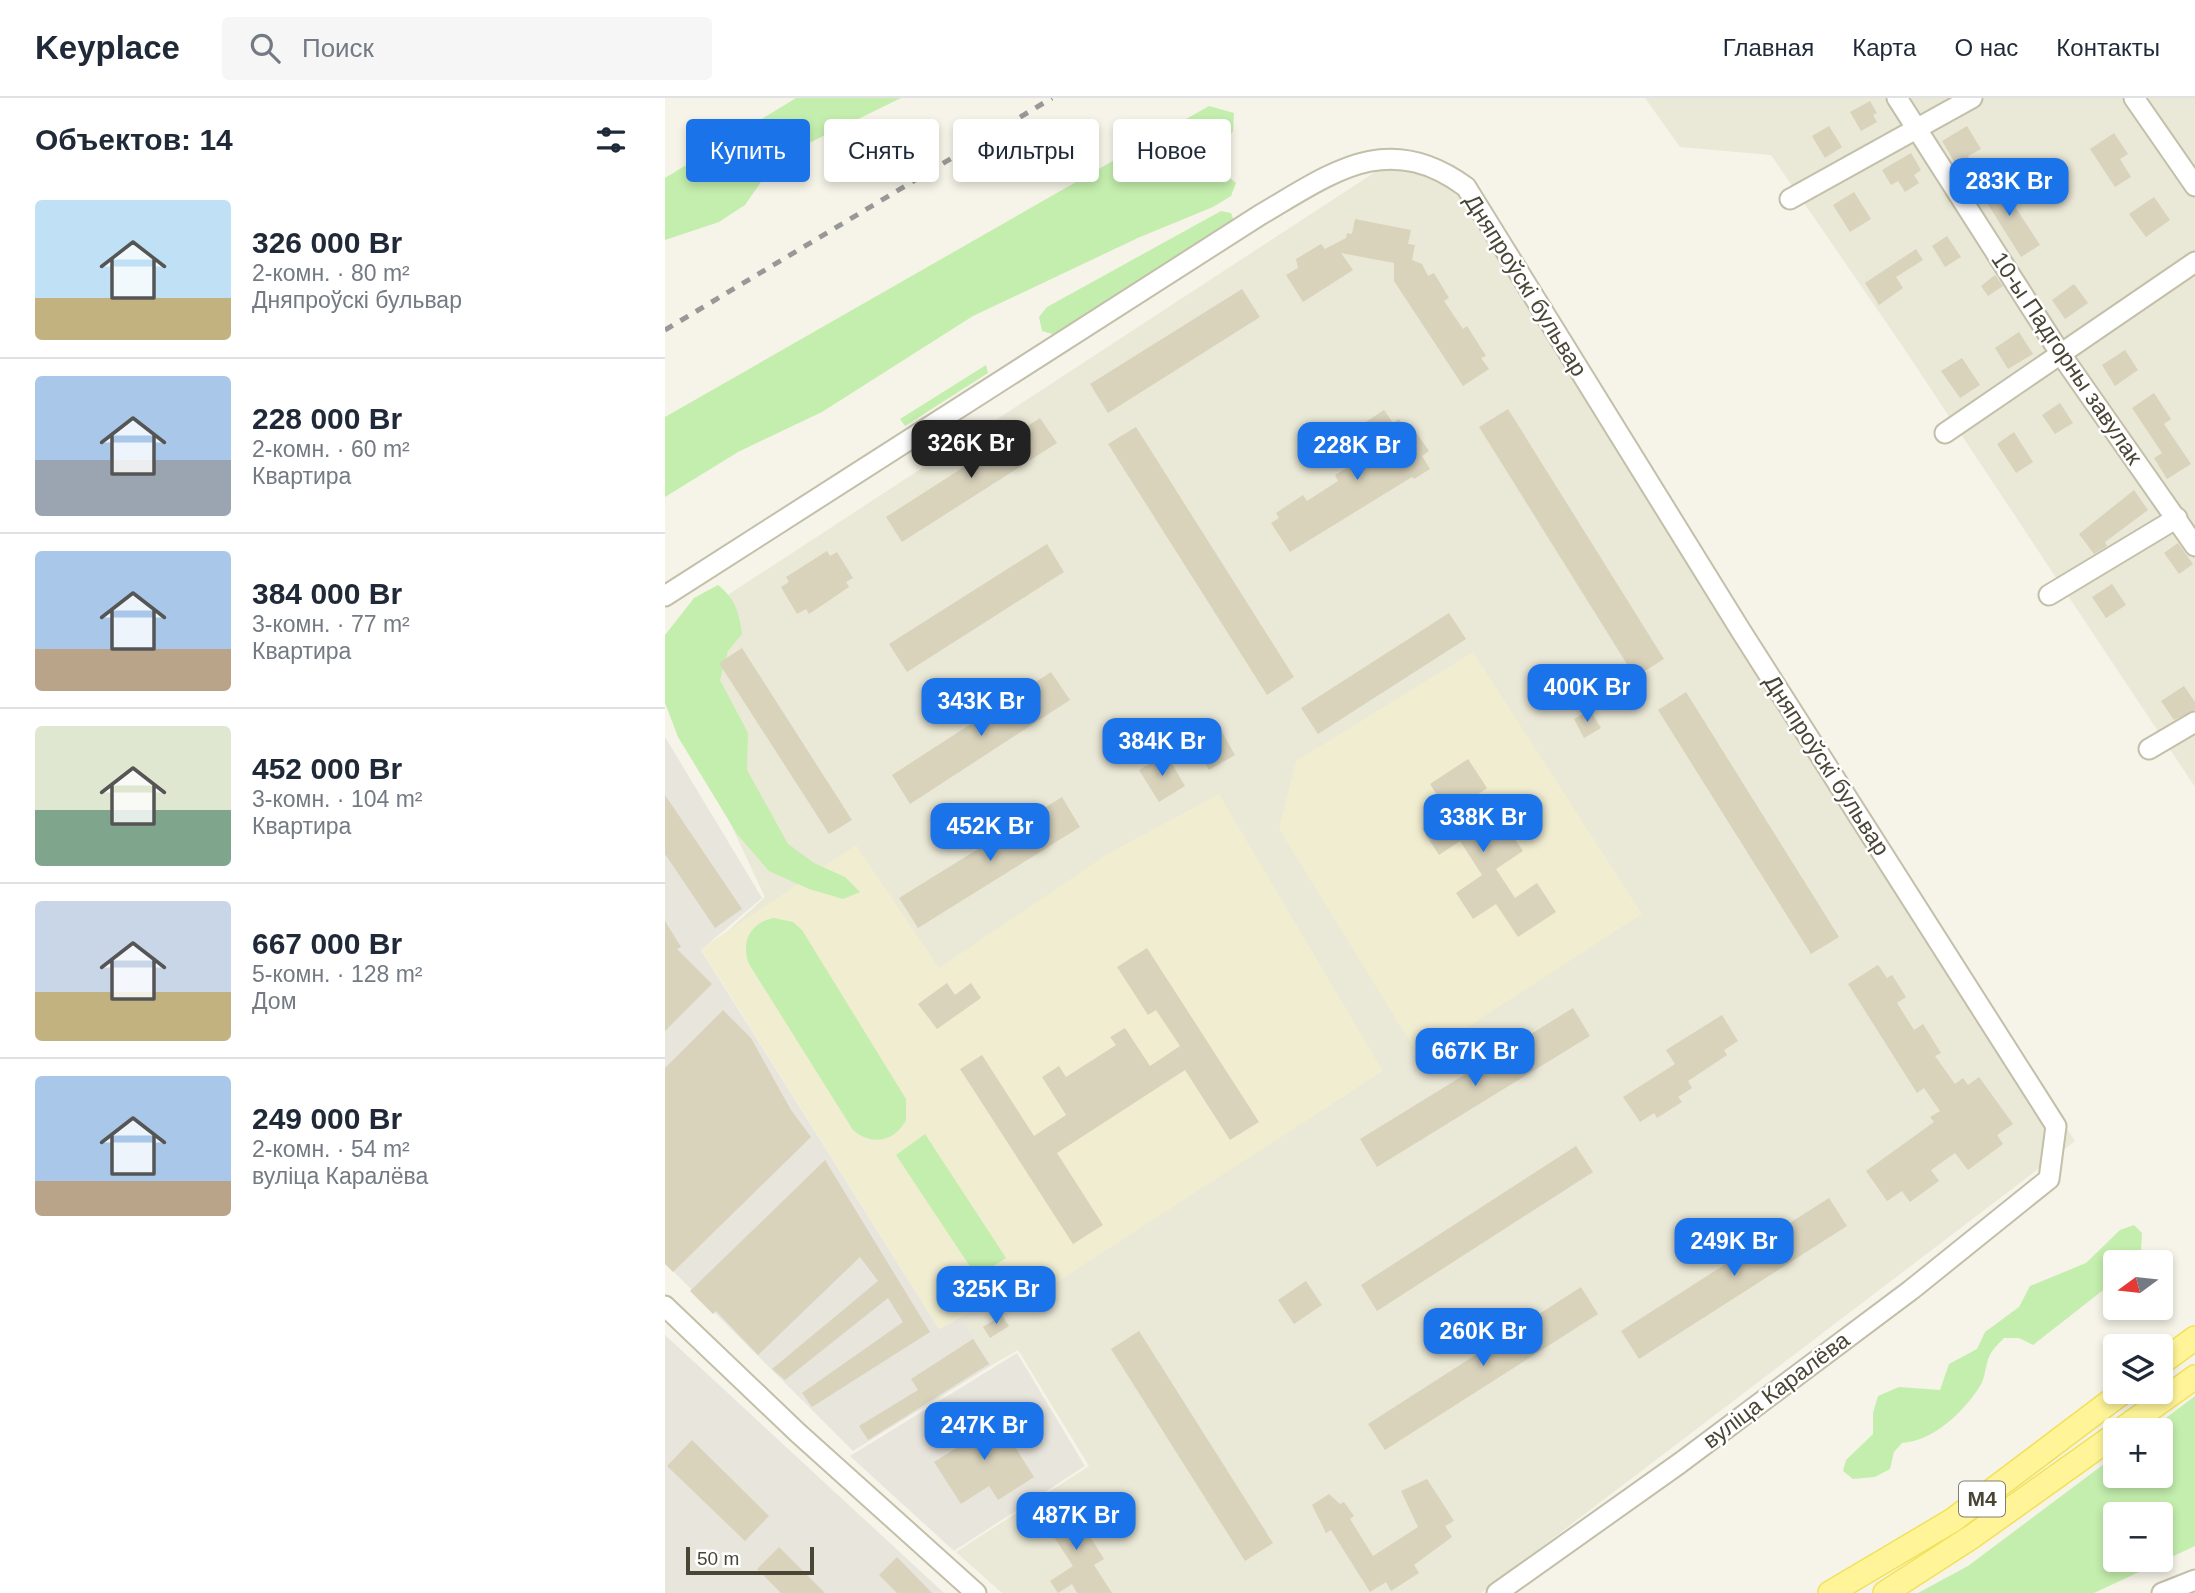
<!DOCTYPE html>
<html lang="ru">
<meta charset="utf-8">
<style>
body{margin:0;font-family:Arial,sans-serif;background:#f6f6f7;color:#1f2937;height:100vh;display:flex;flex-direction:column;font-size:26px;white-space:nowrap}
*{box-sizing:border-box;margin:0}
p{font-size:23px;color:#747a83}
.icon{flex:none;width:38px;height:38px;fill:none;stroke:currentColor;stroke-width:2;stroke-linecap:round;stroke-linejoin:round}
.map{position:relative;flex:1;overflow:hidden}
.panel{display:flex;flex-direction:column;background:#fff;width:665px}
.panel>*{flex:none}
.top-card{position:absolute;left:21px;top:21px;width:665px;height:63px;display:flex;gap:14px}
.needle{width:46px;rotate:255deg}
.fabs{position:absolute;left:1438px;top:1152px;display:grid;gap:14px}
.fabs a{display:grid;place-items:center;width:70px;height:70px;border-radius:7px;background:#fff;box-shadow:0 4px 10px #0003;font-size:35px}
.scale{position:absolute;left:21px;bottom:18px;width:128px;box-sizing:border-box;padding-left:7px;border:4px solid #4a4636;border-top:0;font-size:19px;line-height:24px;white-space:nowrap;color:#4a4636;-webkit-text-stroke:5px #fff;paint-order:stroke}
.price{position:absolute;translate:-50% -60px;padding:0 16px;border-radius:14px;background:#1a73e8;color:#fff;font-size:23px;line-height:46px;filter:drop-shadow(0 2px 4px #0008)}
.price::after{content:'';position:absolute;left:50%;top:42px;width:21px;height:16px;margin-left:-10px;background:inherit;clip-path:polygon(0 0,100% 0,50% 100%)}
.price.on{background:#222;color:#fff}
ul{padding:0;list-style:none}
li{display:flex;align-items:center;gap:21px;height:175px;padding:0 35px}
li+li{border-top:2px solid #e0e1e3}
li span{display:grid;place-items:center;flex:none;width:196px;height:140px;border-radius:7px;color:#555}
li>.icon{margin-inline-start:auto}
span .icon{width:84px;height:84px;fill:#fffc;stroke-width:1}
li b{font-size:30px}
h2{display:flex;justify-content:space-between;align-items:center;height:84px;padding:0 35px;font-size:30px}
.chip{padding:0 24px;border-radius:7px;background:#fff;box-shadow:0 4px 10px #0003;font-size:24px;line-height:63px}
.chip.on{background:#1a73e8;color:#fff}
header{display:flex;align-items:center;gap:42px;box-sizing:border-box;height:98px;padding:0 35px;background:#fff;border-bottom:2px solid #e0e1e3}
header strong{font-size:33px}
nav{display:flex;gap:38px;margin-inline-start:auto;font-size:24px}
.search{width:490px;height:63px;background:#f6f6f7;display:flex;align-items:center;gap:18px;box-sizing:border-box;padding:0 24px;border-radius:7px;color:#747a83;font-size:26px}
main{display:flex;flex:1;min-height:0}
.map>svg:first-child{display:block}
.residential{fill:#eae8d6}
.industrial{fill:#e8e5dd}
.education{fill:#f0edd1}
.green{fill:#c4eead;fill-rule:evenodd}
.building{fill:#d9d3bc}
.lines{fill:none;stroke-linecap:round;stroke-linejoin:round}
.minor-casing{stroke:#c3bfa9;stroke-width:23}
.major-casing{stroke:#f1e15b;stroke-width:26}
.minor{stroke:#fff;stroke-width:19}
.major{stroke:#fff598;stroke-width:23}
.rail{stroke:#989898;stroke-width:5;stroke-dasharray:9 9;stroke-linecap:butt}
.labels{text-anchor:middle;stroke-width:5;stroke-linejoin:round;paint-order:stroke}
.shield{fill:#fff;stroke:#807e72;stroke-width:2}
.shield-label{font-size:21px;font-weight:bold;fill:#4a4636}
.street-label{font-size:23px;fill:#4a4636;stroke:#fff}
</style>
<header>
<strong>Keyplace</strong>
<div class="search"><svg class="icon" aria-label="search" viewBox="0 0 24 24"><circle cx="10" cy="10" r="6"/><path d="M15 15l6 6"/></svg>Поиск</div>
<nav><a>Главная</a><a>Карта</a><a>О нас</a><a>Контакты</a></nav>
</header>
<main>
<section class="panel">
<h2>Объектов: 14<svg class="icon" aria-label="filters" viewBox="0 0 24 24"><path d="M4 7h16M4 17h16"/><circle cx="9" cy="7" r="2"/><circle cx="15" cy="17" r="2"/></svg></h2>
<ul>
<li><span style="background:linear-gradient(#bfe0f5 70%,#c2b280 0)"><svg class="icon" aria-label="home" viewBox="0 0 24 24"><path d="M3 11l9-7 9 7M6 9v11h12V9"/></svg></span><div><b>326 000 Br</b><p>2-комн. · 80 m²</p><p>Дняпроўскі бульвар</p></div></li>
<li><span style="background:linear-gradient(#a9c7e8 60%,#9aa5b1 0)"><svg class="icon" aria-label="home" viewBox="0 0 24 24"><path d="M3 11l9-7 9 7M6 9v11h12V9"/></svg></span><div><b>228 000 Br</b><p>2-комн. · 60 m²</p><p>Квартира</p></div></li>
<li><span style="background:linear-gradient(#a9c7e8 70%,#b9a48a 0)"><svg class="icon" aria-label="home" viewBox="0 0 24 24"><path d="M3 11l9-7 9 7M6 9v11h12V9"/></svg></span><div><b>384 000 Br</b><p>3-комн. · 77 m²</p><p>Квартира</p></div></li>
<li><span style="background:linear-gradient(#dfe7d0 60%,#7fa58c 0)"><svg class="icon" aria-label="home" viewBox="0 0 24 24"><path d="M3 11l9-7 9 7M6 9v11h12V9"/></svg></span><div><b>452 000 Br</b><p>3-комн. · 104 m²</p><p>Квартира</p></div></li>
<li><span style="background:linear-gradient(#c9d6e8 65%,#c2b280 0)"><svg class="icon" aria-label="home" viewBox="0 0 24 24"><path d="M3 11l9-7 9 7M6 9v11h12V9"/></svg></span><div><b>667 000 Br</b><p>5-комн. · 128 m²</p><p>Дом</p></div></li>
<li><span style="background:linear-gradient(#a9c7e8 75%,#b9a48a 0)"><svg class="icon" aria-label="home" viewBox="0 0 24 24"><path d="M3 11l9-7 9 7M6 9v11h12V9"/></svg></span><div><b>249 000 Br</b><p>2-комн. · 54 m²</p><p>вуліца Каралёва</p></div></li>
</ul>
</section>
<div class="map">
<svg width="1530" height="1495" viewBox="0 0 1530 1495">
<rect width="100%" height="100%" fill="#f6f4e8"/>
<g class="residential">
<polygon points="980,0 1530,0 1530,689 1238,249 1106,57 1015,49"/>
<polygon points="724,65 788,80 1410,1043 816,1495 337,1495 291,1454 424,1368 353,1252 327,1267 52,843 100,799 0,587 0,538"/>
</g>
<g class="industrial">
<polygon points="0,639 97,800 36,852 274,1231 296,1219 327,1267 188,1353 0,1165"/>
<polygon points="0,1237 279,1495 0,1495"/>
<polygon points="352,1255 420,1368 289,1453 185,1358"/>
</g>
<g class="education">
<polygon points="808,554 977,816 755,960 614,731 631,663"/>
<polygon points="554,696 718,973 372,1197 360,1183 274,1231 36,851 191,747 274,870 444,755"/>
</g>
<g class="green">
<polygon points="131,0 236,0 138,48 98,81 80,107 54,124 0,142 0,80"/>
<polygon points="544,8 569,15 568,33 539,75 547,84 565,80 571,85 566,98 548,109 475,139 308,218 157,314 73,354 0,399 0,319"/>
<polygon points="556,113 566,115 570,126 391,237 377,233 374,219 382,209"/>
<polygon points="321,267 323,275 240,328 235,321"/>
<path d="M53 487C70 501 74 513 77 536L63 553 55 582 83 635 82 672 123 746 149 765 180 779 195 794 178 801 144 791 104 773 72 736 13 639 0 605V537L29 500Z"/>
<path d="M109 820 128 824 137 832 241 1001V1022C230 1044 206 1048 188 1032L84 866C75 844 86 824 109 820Z"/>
<polygon points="260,1036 341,1160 312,1179 231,1057"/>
<path d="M1469 1127 1477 1135 1476 1154 1470 1164H1451V1182L1368 1247 1354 1240H1339C1334 1245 1328 1251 1325 1257 1320 1266 1321 1279 1315 1288 1299 1314 1268 1343 1237 1345L1229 1354 1225 1371 1210 1379 1188 1381 1178 1373 1181 1362 1208 1336V1315L1213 1298 1234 1289 1275 1292 1284 1266 1312 1251 1320 1234 1354 1209 1365 1188 1421 1165 1455 1132Z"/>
<path d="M1530 1298V1448L1429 1495H1253L1303 1468 1451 1357V1377H1496V1332H1485ZM1451 1416H1496V1461H1451Z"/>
</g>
<g class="building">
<polygon points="1205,3 1212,15 1208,17 1212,24 1196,33 1185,14"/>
<polygon points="1164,28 1177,49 1160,60 1147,38"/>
<polygon points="1302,28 1316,51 1303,58 1316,79 1303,87 1277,43"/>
<polygon points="1449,35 1463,56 1455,61 1466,79 1450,89 1425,51"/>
<polygon points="1246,55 1256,72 1249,77 1254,85 1240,94 1233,83 1226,87 1217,72"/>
<polygon points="1332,81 1375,147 1356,159 1314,92"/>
<polygon points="1189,94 1206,121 1185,134 1168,107"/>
<polygon points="1489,99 1505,122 1481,139 1464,116"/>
<polygon points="690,121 746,132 743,146 750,147 747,162 757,166 763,178 769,175 784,200 779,203 798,231 802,228 821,258 816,260 824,271 798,288 729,183 729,165 676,155 688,172 638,204 621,177 633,170 631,161 656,146 660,151 681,140 682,135 687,136"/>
<polygon points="1282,138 1296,159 1280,169 1267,148"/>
<polygon points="1251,151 1258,162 1231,179 1238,190 1214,207 1200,185"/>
<polygon points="1330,177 1338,188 1323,198 1316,188"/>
<polygon points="1409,186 1423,205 1400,221 1387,202"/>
<polygon points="577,191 595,219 443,315 425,286"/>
<polygon points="1354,234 1368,256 1343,271 1330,250"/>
<polygon points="1460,252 1473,272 1450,288 1437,267"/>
<polygon points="1297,260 1315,287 1295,300 1276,273"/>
<polygon points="1489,295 1506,321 1499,326 1526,366 1502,381 1489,360 1497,355 1467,310"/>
<polygon points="1395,305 1408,325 1390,336 1377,317"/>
<polygon points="843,311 999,561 970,579 814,329"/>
<polygon points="719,312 728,325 734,321 743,334 748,330 764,353 757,358 765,371 749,381 747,379 625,454 606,425 614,420 611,415 638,397 642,403 673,383 670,377 709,353 693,329"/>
<polygon points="375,320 392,345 237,444 221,419"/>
<polygon points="471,329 629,579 602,597 443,346"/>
<polygon points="1349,334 1368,364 1351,375 1332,346"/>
<polygon points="1469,392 1483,412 1440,444 1442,448 1429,456 1414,436"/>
<polygon points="1513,445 1528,466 1514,476 1499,455"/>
<polygon points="382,446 399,474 242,574 224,546"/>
<polygon points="162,453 165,458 172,454 188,480 181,484 184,489 144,516 141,511 132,516 116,489 124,484 121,479"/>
<polygon points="1447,486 1461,507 1441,520 1427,499"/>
<polygon points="784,515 801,541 653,636 636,610"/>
<polygon points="77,550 187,722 164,736 54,565"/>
<polygon points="386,574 405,602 245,706 227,677"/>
<polygon points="1519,588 1530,604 1530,612 1509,622 1496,603"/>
<polygon points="1021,594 1174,839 1146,856 993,612"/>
<polygon points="925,612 936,630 919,640 909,621"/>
<polygon points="553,627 570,657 544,672 528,642"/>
<polygon points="501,656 520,688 494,704 474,672"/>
<polygon points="803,661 822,690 796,708 817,739 839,725 858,753 831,771 850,800 872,785 891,814 853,839 831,806 808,821 791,795 817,777 795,743 774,757 757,731 783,714 765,686"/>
<polygon points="0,697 77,811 50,830 0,756"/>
<polygon points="397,699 415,729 253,830 234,800"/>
<polygon points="0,823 16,849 12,851 47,886 0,933"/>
<polygon points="482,850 594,1024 565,1042 520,972 392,1055 438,1127 408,1146 295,971 317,957 369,1038 401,1017 377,979 394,968 401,979 451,947 445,939 460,930 485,968 515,948 491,912 483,917 452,869"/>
<polygon points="1213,867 1222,880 1227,877 1241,899 1232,905 1249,932 1258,926 1276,955 1270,958 1290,986 1298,980 1303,987 1314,979 1348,1026 1332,1037 1338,1046 1303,1072 1290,1055 1266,1072 1274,1083 1245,1104 1237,1093 1222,1103 1201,1073 1269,1024 1265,1019 1275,1013 1259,990 1252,995 1183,886"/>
<polygon points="282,885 290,897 306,885 316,900 272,931 253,906"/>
<polygon points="908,910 925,938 712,1069 695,1041"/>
<polygon points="58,912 86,940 126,1012 146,1039 8,1174 0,1166 0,970"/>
<polygon points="1057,917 1073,943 1059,952 1062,957 1023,983 1027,990 1013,999 1017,1004 992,1020 989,1015 975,1024 958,999 1010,966 1001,952"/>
<polygon points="911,1048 928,1074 712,1213 696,1187"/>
<polygon points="160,1062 265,1234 147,1309 137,1295 238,1224 223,1200 120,1282 107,1271 213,1183 195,1159 93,1257 51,1213 48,1216 25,1193"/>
<polygon points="1164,1100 1182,1128 974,1261 956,1233"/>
<polygon points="641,1183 657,1207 629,1226 613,1202"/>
<polygon points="916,1189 933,1216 720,1352 703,1326"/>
<polygon points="337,1217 344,1228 325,1240 318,1229"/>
<polygon points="474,1233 608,1445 580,1463 446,1251"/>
<polygon points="308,1241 324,1266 203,1342 194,1328 253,1292 246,1281"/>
<polygon points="329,1315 369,1379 333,1402 324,1388 296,1406 269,1364 296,1347 290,1339"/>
<polygon points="27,1342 104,1418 80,1443 2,1368"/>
<polygon points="762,1381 789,1423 780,1428 787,1439 749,1467 754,1475 726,1493 721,1484 705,1494 666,1432 661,1435 647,1407 664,1396 675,1406 679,1404 689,1418 685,1421 708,1458 753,1429 736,1393"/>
<polygon points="402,1402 439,1461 429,1467 447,1495 412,1495 407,1486 393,1495 385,1483 408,1468 376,1419"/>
<polygon points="114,1449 160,1495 116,1495 92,1471"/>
<polygon points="232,1459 267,1495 232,1495 214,1477"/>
</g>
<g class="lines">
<defs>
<g id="minor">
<polyline points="1232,0 1397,258 1530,448"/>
<polyline points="1469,0 1530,88"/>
<polyline points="1125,101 1307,0"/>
<polyline points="1280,335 1530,164"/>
<polyline points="1384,497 1512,420"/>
<path d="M0 498 595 117C667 75 722 31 801 89L1076 533 1391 1028 1384 1081 1246 1192 1015 1365 832 1495"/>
<polyline points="1484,651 1530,624"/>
<polyline points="0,1208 133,1335 311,1495"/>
<polyline points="1497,1495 1530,1482"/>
</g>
<g id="major">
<polyline points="1496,1265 1530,1240"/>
<polyline points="1456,1332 1530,1279"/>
<polyline points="1165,1495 1288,1422 1459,1293"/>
<polyline points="1220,1495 1308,1438 1451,1336"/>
</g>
</defs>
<use href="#minor" class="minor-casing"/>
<use href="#major" class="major-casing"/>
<use href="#minor" class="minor"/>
<use href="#major" class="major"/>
<polyline class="rail" points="0,232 387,0"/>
</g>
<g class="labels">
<rect class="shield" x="1294" y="1383.5" width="46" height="35" rx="5"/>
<g class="shield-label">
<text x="1317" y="1408">М4</text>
</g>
<g class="street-label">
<text transform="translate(861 187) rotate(58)" y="8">Дняпроўскі бульвар</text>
<text transform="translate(1402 260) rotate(56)" y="8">10-ы Падгорны завулак</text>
<text transform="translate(1162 667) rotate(57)" y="8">Дняпроўскі бульвар</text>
<text transform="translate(1111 1292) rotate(-37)" y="8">вуліца Каралёва</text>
</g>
</g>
</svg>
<div class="fabs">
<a><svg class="needle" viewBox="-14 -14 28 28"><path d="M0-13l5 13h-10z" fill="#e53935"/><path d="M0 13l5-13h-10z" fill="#747a83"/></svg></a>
<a><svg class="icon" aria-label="layers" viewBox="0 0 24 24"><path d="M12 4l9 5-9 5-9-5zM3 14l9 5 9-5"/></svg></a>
<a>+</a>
<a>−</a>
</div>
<div class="scale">50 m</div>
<b class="price" style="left:1344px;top:120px">283K Br</b>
<b class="price on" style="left:306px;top:382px">326K Br</b>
<b class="price" style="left:692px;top:384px">228K Br</b>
<b class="price" style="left:922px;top:626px">400K Br</b>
<b class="price" style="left:316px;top:640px">343K Br</b>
<b class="price" style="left:497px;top:680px">384K Br</b>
<b class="price" style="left:818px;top:756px">338K Br</b>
<b class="price" style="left:325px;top:765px">452K Br</b>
<b class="price" style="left:810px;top:990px">667K Br</b>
<b class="price" style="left:1069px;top:1180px">249K Br</b>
<b class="price" style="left:331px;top:1228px">325K Br</b>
<b class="price" style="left:818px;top:1270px">260K Br</b>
<b class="price" style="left:319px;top:1364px">247K Br</b>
<b class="price" style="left:411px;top:1454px">487K Br</b>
<div class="top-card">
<a class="chip on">Купить</a>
<a class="chip">Снять</a>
<a class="chip">Фильтры</a>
<a class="chip">Новое</a>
</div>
</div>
</main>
